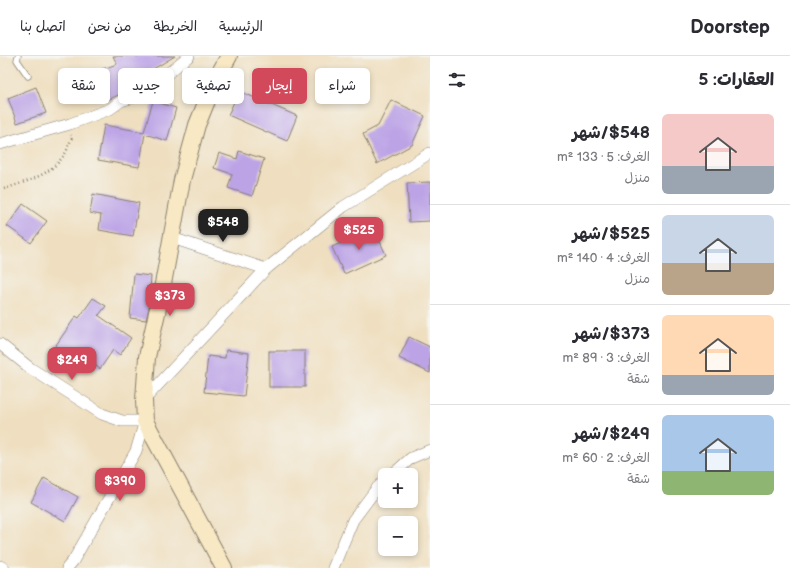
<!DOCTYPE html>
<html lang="ar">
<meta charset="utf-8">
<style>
body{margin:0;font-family:"Balsamiq Sans","Playpen Sans Arabic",sans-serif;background:#f2f2f3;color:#2b2b33;direction:rtl;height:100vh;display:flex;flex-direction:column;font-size:15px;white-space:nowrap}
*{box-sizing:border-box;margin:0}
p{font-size:13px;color:#7c7c81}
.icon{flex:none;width:22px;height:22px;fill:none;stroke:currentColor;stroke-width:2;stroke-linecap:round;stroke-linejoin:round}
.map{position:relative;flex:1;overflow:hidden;direction:ltr}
.details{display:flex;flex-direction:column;background:#fff;width:360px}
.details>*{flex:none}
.banner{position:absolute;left:12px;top:12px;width:358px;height:36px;direction:rtl;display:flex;gap:8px}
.buttons{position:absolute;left:378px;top:412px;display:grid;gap:8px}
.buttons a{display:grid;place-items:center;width:40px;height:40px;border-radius:6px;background:#fff;box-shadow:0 2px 6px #0003;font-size:20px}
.price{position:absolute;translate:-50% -34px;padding:0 9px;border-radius:8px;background:#d1495b;color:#fff;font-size:13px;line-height:26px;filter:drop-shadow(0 1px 2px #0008)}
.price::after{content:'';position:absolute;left:50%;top:24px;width:12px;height:9px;margin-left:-6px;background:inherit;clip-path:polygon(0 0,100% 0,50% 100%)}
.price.selected{background:#222;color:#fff}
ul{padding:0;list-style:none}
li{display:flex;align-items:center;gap:12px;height:100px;padding:0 16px}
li+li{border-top:1px solid #e1e1e2}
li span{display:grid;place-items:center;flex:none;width:112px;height:80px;border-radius:6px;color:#555}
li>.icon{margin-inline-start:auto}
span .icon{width:48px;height:48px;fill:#fffc;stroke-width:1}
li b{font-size:17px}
h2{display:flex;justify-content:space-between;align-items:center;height:48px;padding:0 16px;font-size:17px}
.pill{padding:0 14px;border-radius:6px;background:#fff;box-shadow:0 2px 6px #0003;font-size:14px;line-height:36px}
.pill.selected{background:#d1495b;color:#fff}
header{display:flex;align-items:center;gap:24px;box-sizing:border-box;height:56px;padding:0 20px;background:#fff;border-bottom:1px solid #e1e1e2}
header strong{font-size:19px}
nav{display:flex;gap:22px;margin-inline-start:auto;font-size:14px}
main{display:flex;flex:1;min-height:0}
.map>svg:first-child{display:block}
.building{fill:#bca3e6}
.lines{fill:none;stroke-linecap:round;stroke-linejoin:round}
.service-casing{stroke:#867e6e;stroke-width:7}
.minor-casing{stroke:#867e6e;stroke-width:12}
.secondary-casing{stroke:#867e6e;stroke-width:18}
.path{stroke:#867e6e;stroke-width:2.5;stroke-dasharray:1 3;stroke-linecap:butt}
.service{stroke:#fff;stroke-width:5.5}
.minor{stroke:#fff;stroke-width:11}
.secondary{stroke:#f8e8c3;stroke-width:16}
</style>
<header>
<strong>Doorstep</strong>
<nav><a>الرئيسية</a><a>الخريطة</a><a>من نحن</a><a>اتصل بنا</a></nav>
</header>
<main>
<section class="details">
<h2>العقارات: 5<svg class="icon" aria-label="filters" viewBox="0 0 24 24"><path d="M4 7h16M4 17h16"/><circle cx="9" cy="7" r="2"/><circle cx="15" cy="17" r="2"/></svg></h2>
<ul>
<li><span style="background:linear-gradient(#f6c9c9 65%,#9aa5b1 0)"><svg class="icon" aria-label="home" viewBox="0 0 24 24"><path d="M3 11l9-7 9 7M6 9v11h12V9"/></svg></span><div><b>$548/شهر</b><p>الغرف: 5 · 133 m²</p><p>منزل</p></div></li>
<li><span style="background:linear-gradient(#c9d6e8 60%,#b9a48a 0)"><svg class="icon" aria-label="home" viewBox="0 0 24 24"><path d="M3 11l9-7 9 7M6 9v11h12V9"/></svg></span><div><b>$525/شهر</b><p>الغرف: 4 · 140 m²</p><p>منزل</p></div></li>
<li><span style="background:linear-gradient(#ffd9b3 75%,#9aa5b1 0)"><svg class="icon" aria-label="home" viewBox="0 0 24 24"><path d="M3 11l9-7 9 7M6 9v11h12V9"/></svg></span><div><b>$373/شهر</b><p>الغرف: 3 · 89 m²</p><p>شقة</p></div></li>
<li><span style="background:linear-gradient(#a9c7e8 70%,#8fb573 0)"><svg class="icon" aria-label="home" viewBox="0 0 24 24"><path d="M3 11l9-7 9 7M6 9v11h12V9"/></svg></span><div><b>$249/شهر</b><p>الغرف: 2 · 60 m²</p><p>شقة</p></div></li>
</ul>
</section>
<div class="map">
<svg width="430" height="512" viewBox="0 0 430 512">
<rect width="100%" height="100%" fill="#f6f6f2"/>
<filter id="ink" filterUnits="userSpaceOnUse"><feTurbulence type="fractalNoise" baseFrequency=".025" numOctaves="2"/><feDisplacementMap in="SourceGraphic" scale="8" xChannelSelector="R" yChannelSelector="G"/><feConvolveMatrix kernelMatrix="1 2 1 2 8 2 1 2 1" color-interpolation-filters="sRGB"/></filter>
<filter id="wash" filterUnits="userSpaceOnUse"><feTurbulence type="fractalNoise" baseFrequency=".012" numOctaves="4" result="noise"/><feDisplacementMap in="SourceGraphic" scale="16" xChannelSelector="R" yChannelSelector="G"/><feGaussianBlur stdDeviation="0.9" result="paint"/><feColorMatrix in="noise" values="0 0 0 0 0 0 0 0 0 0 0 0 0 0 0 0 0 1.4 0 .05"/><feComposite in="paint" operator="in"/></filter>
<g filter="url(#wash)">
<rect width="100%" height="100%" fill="#efdfc0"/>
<g id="blocks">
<g class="building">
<polygon points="113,0 175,0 118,34 120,38 108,44 97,15 117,8"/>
<polygon points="194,20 204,27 198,40 186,33"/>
<polygon points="36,31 46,57 17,67 8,42"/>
<polygon points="239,35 297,60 287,85 228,59"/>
<polygon points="391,44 425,60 412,89 377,108 363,78 378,70"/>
<polygon points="153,45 176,52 167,85 145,78 139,111 98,104 104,69 144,76"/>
<polygon points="239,95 264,103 252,140 228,132 232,118 214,112 219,97 237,103"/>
<polygon points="430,126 430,165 409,166 407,127"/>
<polygon points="93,138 139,147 133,180 99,174 101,159 90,157"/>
<polygon points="23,148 47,165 31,187 7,170"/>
<polygon points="374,172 386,199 344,218 332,191"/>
<polygon points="134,218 151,220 149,251 146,264 130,262"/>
<polygon points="93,242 106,250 99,259 98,259 131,282 120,299 113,294 100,313 84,301 79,309 54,292 76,260 79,262"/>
<polygon points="409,281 430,291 430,317 399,302"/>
<polygon points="226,294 249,297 244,340 204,336 208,300 225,302"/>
<rect x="269" y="295" width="36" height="36"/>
<polygon points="44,422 78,441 65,465 31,446"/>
</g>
</g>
</g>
<g filter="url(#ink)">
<use href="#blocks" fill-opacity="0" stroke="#867e6e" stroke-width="1"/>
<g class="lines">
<defs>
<polyline id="service" points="18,0 17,4 28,20"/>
<g id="minor">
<polyline points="0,88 70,68 110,53 121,45 134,41 160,24 184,4 189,0"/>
<polyline points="172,182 266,213"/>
<polyline points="0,288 30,312 102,358 122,365 145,365 136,395 73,505 67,512"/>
<polyline points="144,344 266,213 343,151 430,97"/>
<polyline points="392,419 411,402 430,394"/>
<polyline points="0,510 4,512"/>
<polyline points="333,512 353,464 377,432 385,425"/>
</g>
<polyline id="secondary" points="224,512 145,365 144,344 147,301 161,239 182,124 197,69 215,25 229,0"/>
</defs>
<use href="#service" class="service-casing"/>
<use href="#minor" class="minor-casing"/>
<use href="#secondary" class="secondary-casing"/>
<path class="path" d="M4 133C27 125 50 120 64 99 68 94 69 87 72 82L71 79"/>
<use href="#service" class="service"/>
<use href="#minor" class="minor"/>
<use href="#secondary" class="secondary"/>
</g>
</g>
</svg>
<div class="buttons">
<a>+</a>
<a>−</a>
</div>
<b class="price selected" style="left:223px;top:187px">$548</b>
<b class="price" style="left:359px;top:195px">$525</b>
<b class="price" style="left:170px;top:261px">$373</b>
<b class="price" style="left:72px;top:325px">$249</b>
<b class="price" style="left:120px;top:446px">$390</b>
<div class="banner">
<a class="pill">شراء</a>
<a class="pill selected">إيجار</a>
<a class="pill">تصفية</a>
<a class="pill">جديد</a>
<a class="pill">شقة</a>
</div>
</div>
</main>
